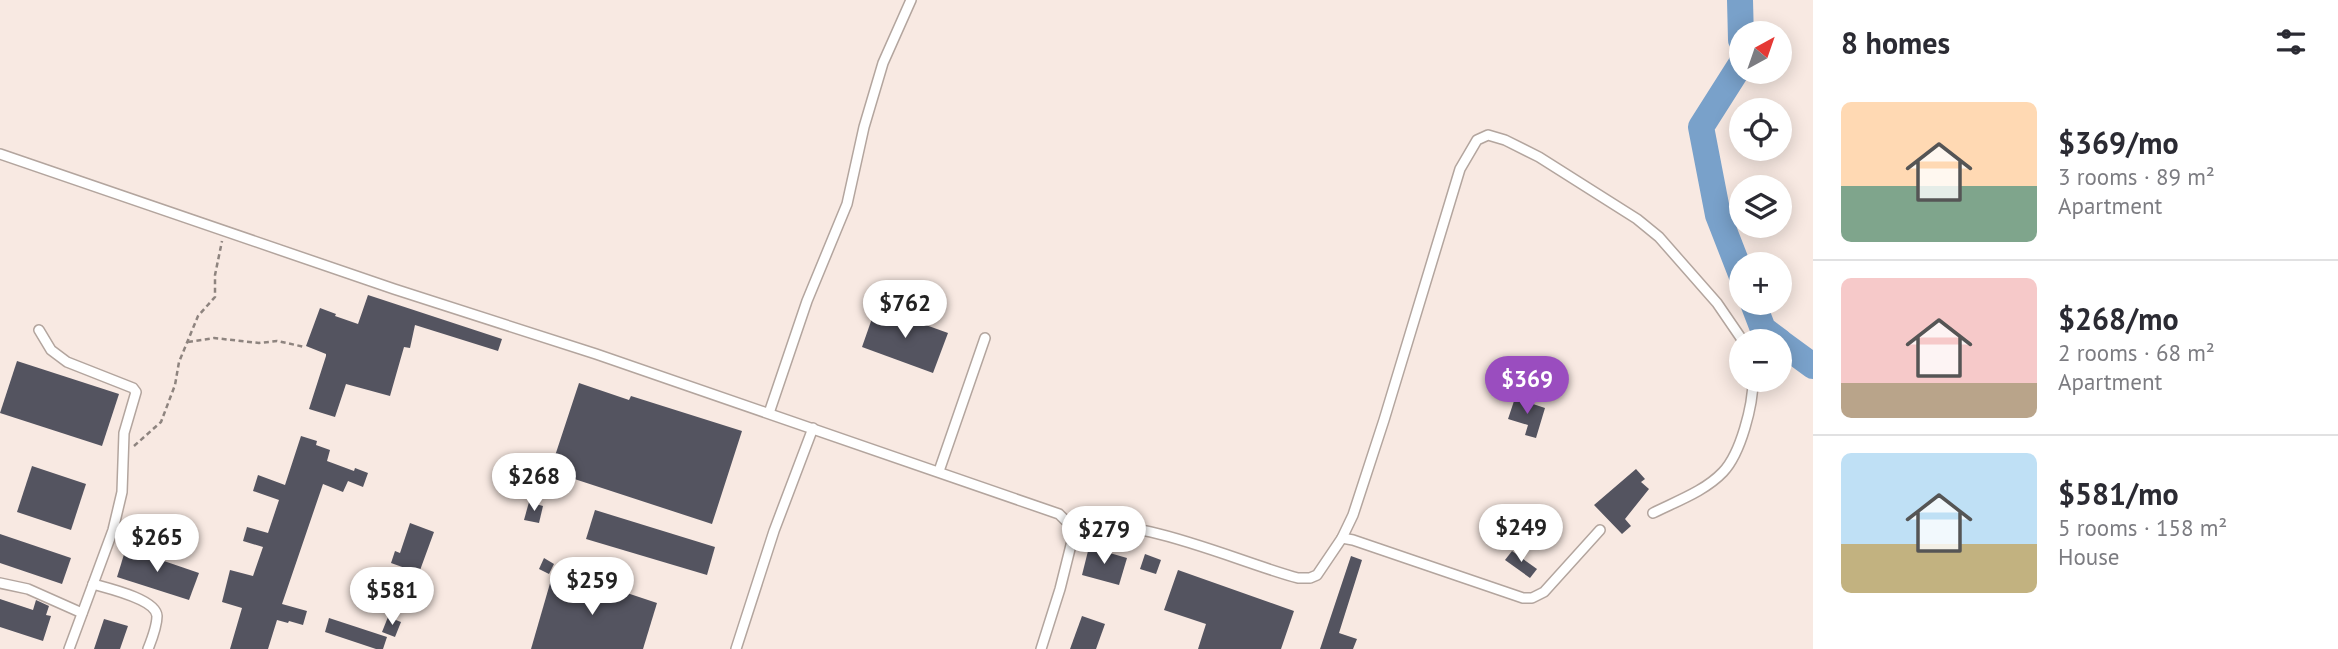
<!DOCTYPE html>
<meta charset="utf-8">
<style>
body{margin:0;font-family:"PT Sans",sans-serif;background:#f7f7f7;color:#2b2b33;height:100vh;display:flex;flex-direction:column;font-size:26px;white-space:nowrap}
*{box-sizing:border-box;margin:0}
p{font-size:23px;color:#7c7c81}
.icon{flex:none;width:38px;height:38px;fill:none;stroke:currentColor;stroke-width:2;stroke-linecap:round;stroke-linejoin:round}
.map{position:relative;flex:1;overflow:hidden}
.details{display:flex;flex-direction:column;background:#fff;width:525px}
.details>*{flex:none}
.needle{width:46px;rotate:40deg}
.buttons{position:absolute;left:1729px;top:21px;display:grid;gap:14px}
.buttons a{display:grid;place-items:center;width:63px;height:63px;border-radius:50%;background:#fff;box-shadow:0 4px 18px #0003;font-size:35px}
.price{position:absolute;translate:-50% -60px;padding:0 16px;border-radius:24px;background:#fff;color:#222;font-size:23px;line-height:46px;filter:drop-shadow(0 2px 4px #0008)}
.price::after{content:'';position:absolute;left:50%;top:42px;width:21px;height:16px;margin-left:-10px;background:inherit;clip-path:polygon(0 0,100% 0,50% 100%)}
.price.active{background:#9a4dbf;color:#fff}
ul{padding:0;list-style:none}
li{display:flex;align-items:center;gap:21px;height:175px;padding:0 28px}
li+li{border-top:2px solid #e1e1e2}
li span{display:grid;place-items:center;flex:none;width:196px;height:140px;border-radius:10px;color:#555}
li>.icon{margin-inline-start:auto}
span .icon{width:84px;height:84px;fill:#fffc;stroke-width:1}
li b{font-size:30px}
h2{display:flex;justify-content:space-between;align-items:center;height:84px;padding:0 28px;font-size:30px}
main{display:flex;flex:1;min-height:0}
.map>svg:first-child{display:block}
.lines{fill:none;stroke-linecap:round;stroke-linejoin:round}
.river{stroke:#79a1ca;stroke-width:26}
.building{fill:#545460}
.lane-casing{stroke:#b3a59e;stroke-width:12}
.path{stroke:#8e847f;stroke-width:2.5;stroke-dasharray:5 3.5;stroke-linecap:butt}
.lane{stroke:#fff;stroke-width:9}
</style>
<main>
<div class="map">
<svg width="1813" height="649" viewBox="0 0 1813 649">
<rect width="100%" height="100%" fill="#f8e9e2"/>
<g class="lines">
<g class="river">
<polyline points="1740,0 1741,40"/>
<polyline points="1741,64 1701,127 1718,215 1741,274"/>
<polyline points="1753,303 1763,329 1779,341"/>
<polyline points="1780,342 1813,366"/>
</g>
</g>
<g class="building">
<polygon points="368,295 502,339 498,351 415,325 410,348 404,347 390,396 346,384 335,417 309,409 326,356 326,354 306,346 320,308 336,314 335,316 358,324"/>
<polygon points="876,307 948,333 933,373 862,347"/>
<polygon points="17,361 119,394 102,446 0,413"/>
<polygon points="579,383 629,400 631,396 742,431 712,524 550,471"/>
<polygon points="1515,398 1545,408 1536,438 1525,435 1528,425 1508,419"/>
<polygon points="301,436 317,441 316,445 330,450 327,461 354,471 355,468 368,473 363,487 348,481 343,492 323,484 282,604 307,611 303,625 289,621 288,623 277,620 268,649 230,649 242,608 222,602 230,570 253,576 263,547 243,541 247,527 268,533 279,500 253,491 258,475 285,485"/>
<polygon points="32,466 86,484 71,530 17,512"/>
<polygon points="1636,469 1645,479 1641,482 1649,489 1625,519 1631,526 1622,534 1594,505"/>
<polygon points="529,502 543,506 539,523 524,520"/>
<polygon points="595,510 715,547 707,575 586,539"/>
<polygon points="410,523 434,532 419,573 391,563 395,551 400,553"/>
<polygon points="0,534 71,558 62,584 0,563"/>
<polygon points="1089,547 1127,558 1119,585 1082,575"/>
<polygon points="126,548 199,573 189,600 117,577"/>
<polygon points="1512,551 1537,569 1530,578 1505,560"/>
<polygon points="1145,554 1161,560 1156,574 1140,569"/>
<polygon points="1351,556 1362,560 1339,633 1357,639 1353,649 1320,649"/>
<polygon points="544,558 554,564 549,574 539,569"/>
<polygon points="1178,570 1294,611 1281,649 1198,649 1206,624 1164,610"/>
<polygon points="553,573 597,583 657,603 643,649 531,649"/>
<polygon points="0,599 33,610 36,600 49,606 46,615 51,616 43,641 0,627"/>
<polygon points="1082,616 1105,624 1096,649 1070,649"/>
<polygon points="388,617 401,622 395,637 382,632"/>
<polygon points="329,618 387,637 383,649 376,649 325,632"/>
<polygon points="104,619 128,626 120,649 94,649"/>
</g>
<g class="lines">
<defs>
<g id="lane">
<polyline points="0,154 394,289 596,354 1059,514 1069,524 1072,541 1060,589 1041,649"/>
<polyline points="39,330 51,350 67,362 133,388 136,392 124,433 122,492 113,530 69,649"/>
<polyline points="769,413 807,301 847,204 864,127 883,63 911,0"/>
<polyline points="939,471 985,338"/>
<path d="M1653 513C1677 501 1705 491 1723 472 1741 453 1753 405 1753 380"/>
<path d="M1070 529C1130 511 1237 562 1298 578H1310L1317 575 1342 538 1353 515 1384 420 1460 169 1477 140 1488 135 1505 140 1539 157 1637 219 1659 237 1717 303 1743 341"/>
<polyline points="1342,538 1353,540 1523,598 1532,598 1544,592 1600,530"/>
<polyline points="0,583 28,589 82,613"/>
<path d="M93 584C107 588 156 599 157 616 157 626 152 639 148 649"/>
<polyline points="736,649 774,531 813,428"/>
</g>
</defs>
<use href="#lane" class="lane-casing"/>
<g class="path">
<polyline points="188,342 214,338 259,343 277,341 305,347"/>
<polyline points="134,446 161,422 175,385 179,362 198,316 215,297 215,275 222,241"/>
</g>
<use href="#lane" class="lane"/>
</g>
</svg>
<div class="buttons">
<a><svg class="needle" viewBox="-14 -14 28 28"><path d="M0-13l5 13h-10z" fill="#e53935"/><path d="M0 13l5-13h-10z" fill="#7c7c81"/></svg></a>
<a><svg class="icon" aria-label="locate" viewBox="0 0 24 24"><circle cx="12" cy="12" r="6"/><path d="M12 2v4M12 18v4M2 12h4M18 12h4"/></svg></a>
<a><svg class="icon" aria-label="layers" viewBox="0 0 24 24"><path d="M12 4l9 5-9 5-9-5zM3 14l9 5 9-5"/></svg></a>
<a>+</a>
<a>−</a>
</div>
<b class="price" style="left:905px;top:340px">$762</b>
<b class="price active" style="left:1527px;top:416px">$369</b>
<b class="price" style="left:534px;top:513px">$268</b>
<b class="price" style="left:1521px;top:564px">$249</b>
<b class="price" style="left:1104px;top:566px">$279</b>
<b class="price" style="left:157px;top:574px">$265</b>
<b class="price" style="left:592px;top:617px">$259</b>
<b class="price" style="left:392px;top:627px">$581</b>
</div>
<section class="details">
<h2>8 homes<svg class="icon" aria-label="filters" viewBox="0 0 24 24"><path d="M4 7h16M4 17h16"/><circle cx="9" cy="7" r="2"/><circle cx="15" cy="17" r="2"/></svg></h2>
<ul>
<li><span style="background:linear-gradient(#ffd9b3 60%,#7fa58c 0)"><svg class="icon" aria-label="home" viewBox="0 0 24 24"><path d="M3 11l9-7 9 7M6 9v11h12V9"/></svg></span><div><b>$369/mo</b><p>3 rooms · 89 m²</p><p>Apartment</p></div></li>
<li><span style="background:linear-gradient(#f6c9c9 75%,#b9a48a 0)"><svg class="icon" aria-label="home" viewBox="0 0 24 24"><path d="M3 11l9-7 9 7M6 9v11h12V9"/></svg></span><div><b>$268/mo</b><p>2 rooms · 68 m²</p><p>Apartment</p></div></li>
<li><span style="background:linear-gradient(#bfe0f5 65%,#c2b280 0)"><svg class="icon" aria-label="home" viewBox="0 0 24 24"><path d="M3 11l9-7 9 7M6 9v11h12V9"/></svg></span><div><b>$581/mo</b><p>5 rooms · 158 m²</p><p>House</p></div></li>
</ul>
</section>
</main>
